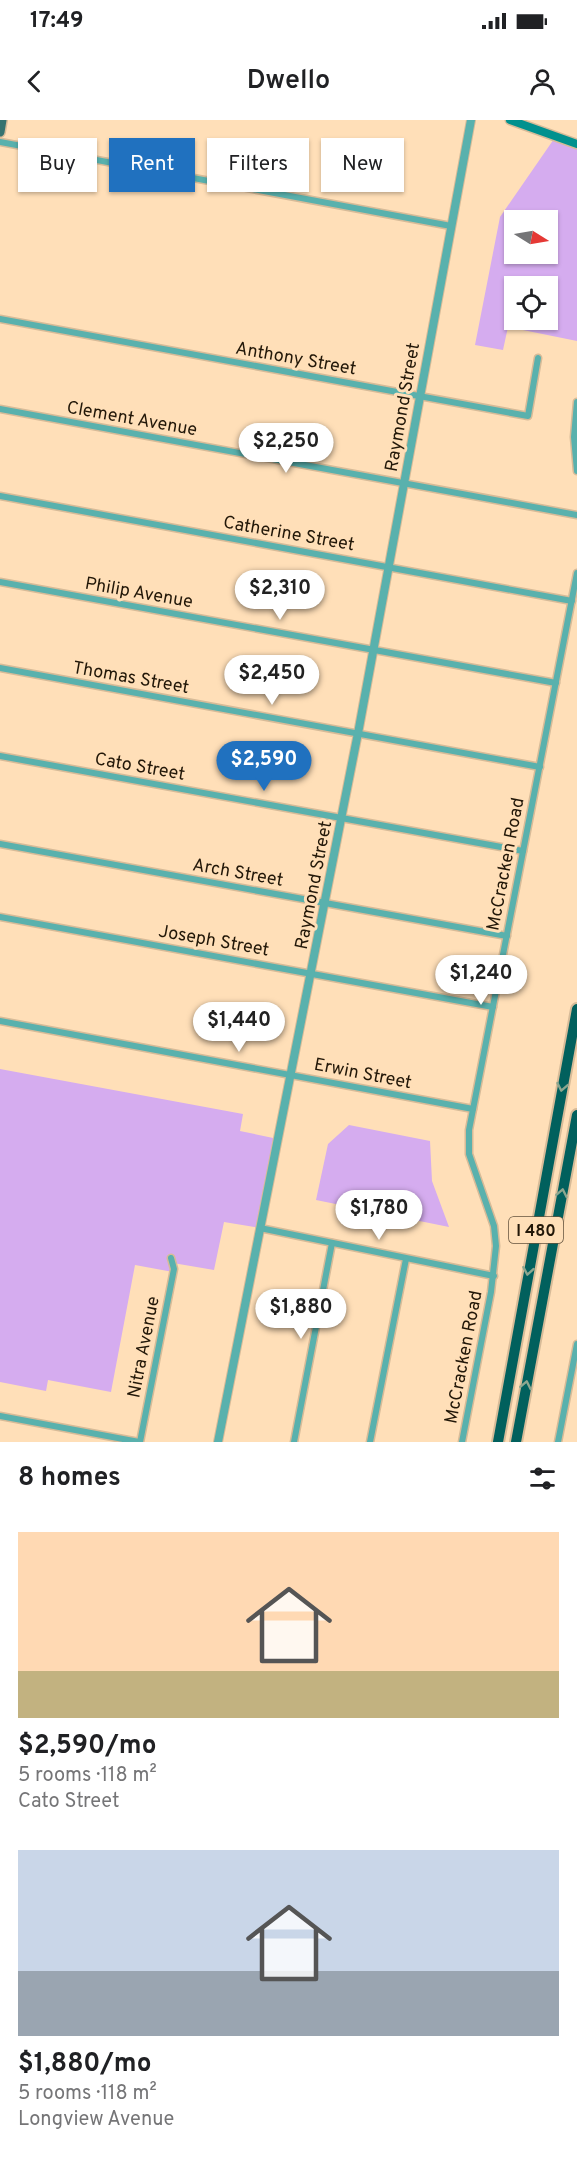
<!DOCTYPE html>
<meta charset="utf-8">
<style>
body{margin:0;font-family:Overpass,sans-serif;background:#f6f6f6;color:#202124;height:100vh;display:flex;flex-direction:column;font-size:22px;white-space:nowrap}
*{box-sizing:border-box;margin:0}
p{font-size:20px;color:#757577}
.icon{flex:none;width:33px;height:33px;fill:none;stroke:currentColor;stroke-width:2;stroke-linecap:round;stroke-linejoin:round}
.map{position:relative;height:1322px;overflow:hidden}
.side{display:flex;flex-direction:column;background:#fff;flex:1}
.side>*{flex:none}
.guide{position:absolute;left:18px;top:18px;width:542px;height:54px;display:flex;gap:12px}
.needle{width:39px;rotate:101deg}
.buttons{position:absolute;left:504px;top:90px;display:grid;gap:12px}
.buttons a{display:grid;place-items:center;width:54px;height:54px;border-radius:0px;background:#fff;box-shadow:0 2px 4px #0004;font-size:30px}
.price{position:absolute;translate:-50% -51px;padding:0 14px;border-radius:21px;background:#fff;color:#222;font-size:20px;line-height:39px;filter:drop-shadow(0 2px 3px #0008)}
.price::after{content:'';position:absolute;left:50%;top:36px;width:18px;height:14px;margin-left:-9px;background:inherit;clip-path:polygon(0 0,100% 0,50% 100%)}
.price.selected{background:#2071bf;color:#fff}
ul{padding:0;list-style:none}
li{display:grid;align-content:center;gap:12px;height:318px;padding:0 18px}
li span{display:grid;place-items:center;height:186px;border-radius:0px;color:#555}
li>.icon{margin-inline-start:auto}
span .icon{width:108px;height:108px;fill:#fffc;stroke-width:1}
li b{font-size:26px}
h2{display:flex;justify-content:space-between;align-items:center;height:72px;padding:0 18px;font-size:26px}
.chip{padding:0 21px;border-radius:0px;background:#fff;box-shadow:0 2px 4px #0004;font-size:21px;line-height:54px}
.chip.selected{background:#2071bf;color:#fff}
.status{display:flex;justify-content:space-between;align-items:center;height:42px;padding:0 30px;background:#fff;direction:ltr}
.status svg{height:16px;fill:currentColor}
header{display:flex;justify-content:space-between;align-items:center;height:78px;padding:0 18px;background:#fff;font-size:27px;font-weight:600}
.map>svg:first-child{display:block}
.green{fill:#d5acef;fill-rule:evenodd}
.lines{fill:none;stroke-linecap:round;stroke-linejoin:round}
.minor-casing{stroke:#d7bb98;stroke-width:9}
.tertiary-casing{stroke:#d7bb98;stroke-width:10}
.secondary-casing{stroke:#d7bb98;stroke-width:11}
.primary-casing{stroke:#d7bb98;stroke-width:12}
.motorway-casing{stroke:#d7bb98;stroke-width:14}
.minor{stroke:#59b1ad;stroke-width:6}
.tertiary{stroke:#59b1ad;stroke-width:8}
.secondary{stroke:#00918e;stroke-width:8}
.primary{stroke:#357370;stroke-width:9}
.motorway{stroke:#01605d;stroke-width:10}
.oneway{stroke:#8da68f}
.labels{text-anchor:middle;stroke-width:6;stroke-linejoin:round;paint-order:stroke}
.shield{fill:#ffdfb8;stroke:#64533d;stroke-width:1.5}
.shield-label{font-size:16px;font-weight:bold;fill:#221708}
.street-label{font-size:18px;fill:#221708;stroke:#ffdfb8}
</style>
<div class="status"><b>17:49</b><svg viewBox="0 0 49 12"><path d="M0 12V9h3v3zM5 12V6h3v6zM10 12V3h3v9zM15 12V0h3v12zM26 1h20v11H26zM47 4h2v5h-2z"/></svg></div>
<header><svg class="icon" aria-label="back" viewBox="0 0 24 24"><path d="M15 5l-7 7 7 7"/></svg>Dwello<svg class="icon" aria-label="person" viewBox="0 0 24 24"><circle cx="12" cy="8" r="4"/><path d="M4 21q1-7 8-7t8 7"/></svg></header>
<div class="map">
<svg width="577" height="1322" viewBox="0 0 577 1322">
<rect width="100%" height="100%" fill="#ffdfb8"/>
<g class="green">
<path d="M556 16 577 24V221L508 207 503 230 475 225 500 97ZM514 100H548V134H514ZM514 166H548V200H514Z"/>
<polygon points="0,949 243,994 240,1011 278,1019 260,1108 224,1102 214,1150 173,1143 173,1152 135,1145 111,1272 48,1260 46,1271 0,1262"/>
<polygon points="349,1005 430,1021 432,1061 449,1107 316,1080 328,1024"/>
</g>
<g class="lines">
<defs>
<g id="minor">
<polyline points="0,22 451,106"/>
<polyline points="0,199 528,296 538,238"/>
<polyline points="577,282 574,317 577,351"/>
<polyline points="0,289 577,395"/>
<polyline points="0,376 572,481"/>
<polyline points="0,462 556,563"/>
<polyline points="0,548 540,647"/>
<polyline points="0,636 523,731"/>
<polyline points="0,724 507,816"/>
<polyline points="0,797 493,887"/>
<polyline points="0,901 473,989"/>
<polyline points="260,1108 494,1156"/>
<polyline points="0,1296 139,1322"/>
<polyline points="140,1322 174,1149 171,1138"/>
<polyline points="294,1322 332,1123"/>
<polyline points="370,1322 406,1139"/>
<polyline points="462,1322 491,1172 496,1126 494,1106 469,1034 469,1010 577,453"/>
<polyline points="558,1322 577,1224"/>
</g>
<polyline id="tertiary" points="218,1322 359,608 471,0"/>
<polyline id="secondary" points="510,0 577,24"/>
<polyline id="primary" points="0,12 2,0"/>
<g id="motorway">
<polyline points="498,1322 577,889"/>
<polyline points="516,1322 577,995"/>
</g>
</defs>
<use href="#minor" class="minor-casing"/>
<use href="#tertiary" class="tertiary-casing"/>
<use href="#secondary" class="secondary-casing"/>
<use href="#primary" class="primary-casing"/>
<use href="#motorway" class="motorway-casing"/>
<use href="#minor" class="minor"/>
<use href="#tertiary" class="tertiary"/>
<use href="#secondary" class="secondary"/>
<use href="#primary" class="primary"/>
<use href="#motorway" class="motorway"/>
</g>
<defs><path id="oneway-chevron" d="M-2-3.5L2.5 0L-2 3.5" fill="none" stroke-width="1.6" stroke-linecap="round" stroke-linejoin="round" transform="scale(1.5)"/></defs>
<g class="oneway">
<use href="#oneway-chevron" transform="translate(562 967) rotate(101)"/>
<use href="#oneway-chevron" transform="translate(562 1073) rotate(-79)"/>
<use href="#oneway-chevron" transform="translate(528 1151) rotate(100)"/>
<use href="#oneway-chevron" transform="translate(526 1265) rotate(-79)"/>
</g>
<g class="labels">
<rect class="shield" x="509" y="1097" width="54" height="26" rx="4.5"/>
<g class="shield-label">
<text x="536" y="1116">I 480</text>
</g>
<g class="street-label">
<text transform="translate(296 238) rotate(10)" y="6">Anthony Street</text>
<text transform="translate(402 287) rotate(-80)" y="6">Raymond Street</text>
<text transform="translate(132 298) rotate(10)" y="6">Clement Avenue</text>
<text transform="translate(289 413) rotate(10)" y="6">Catherine Street</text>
<text transform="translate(139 472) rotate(10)" y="6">Philip Avenue</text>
<text transform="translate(131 557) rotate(10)" y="6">Thomas Street</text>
<text transform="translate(140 646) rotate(10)" y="6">Cato Street</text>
<text transform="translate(505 744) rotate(-79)" y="6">McCracken Road</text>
<text transform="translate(238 752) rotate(10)" y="6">Arch Street</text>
<text transform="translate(313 765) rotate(-79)" y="6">Raymond Street</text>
<text transform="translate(214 820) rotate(10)" y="6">Joseph Street</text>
<text transform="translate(363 953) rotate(11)" y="6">Erwin Street</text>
<text transform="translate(143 1227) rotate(-79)" y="6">Nitra Avenue</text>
<text transform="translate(463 1237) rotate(-79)" y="6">McCracken Road</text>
</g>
</g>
</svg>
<div class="buttons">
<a><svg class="needle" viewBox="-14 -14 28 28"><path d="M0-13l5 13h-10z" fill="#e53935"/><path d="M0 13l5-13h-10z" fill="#757577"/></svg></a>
<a><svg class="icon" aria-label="locate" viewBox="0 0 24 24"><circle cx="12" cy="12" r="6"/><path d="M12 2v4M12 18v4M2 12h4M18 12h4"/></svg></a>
</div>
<b class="price" style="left:286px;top:354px">$2,250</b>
<b class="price" style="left:280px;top:501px">$2,310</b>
<b class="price" style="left:272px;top:586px">$2,450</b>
<b class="price selected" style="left:264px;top:672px">$2,590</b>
<b class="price" style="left:481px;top:886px">$1,240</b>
<b class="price" style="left:239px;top:933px">$1,440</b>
<b class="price" style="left:379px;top:1121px">$1,780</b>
<b class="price" style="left:301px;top:1220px">$1,880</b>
<div class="guide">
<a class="chip">Buy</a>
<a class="chip selected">Rent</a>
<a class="chip">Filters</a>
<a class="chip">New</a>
</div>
</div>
<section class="side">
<h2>8 homes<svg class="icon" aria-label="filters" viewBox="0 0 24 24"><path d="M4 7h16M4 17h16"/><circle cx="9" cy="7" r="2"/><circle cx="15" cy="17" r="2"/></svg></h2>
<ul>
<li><span style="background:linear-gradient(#ffd9b3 75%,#c2b280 0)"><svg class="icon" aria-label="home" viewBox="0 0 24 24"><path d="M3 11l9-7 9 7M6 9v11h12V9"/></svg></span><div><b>$2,590/mo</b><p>5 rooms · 118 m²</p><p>Cato Street</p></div></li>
<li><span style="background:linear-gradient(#c9d6e8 65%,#9aa5b1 0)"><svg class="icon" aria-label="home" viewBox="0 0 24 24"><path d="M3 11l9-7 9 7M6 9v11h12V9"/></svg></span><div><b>$1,880/mo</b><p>5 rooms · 118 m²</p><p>Longview Avenue</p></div></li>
</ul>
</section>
